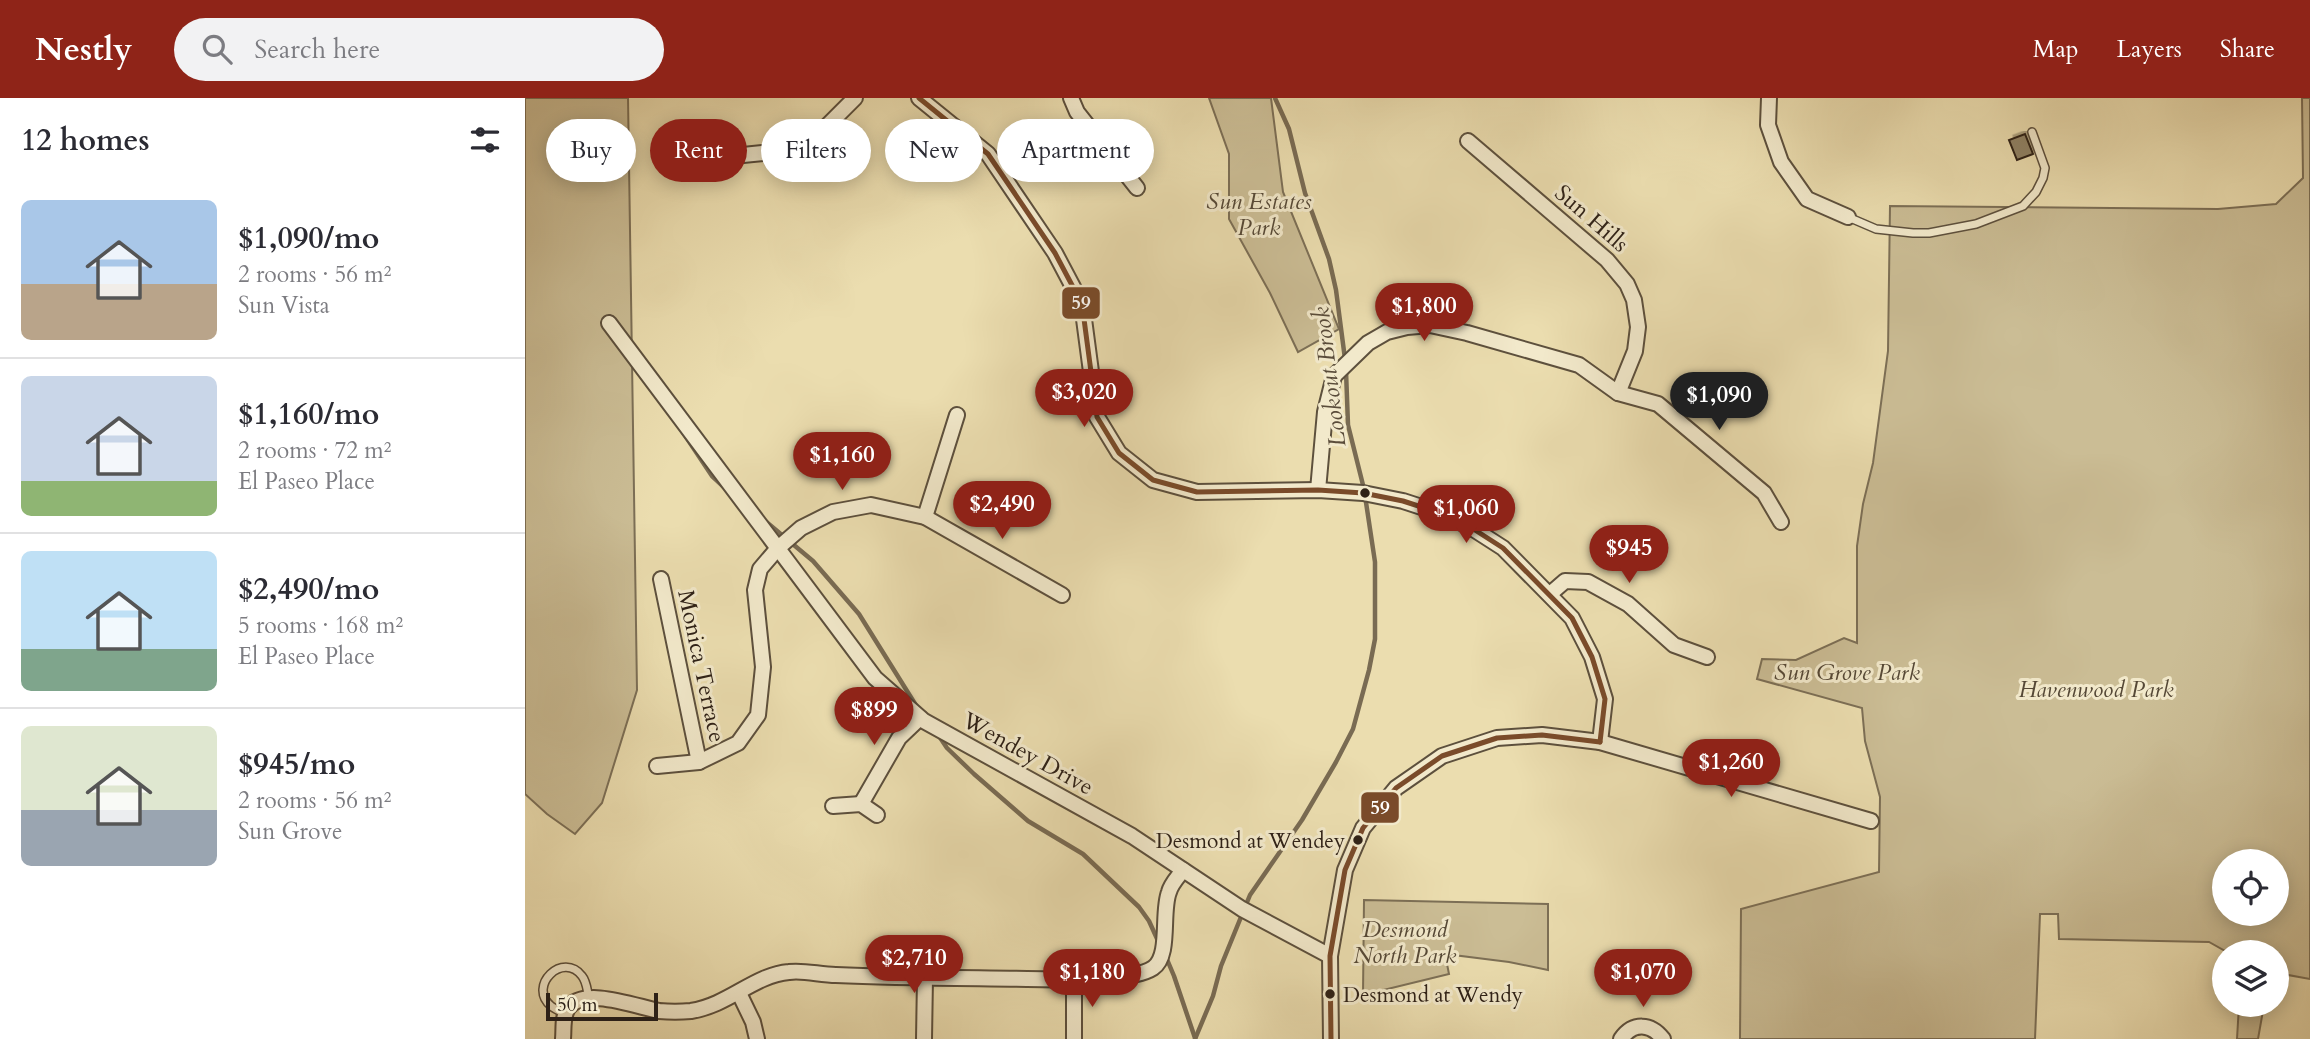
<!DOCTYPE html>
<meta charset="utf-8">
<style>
body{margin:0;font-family:Cardo,serif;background:#f2f2f3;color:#2b2b33;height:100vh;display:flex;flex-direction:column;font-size:26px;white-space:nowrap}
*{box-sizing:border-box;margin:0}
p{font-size:23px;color:#7c7c81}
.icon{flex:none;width:38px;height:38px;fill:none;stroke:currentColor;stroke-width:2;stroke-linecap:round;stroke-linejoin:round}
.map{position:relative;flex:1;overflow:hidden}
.drawer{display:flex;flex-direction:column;background:#fff;width:525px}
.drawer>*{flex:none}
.hud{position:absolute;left:21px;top:21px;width:665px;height:63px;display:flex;gap:14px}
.controls{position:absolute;left:1687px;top:751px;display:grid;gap:14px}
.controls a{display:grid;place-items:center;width:77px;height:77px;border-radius:50%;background:#fff;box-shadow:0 4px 18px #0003;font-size:35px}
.scale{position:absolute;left:21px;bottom:18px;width:112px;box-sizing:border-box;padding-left:7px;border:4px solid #2e2117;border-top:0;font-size:19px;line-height:24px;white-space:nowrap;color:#2e2117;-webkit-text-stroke:5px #f2e9cb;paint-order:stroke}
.price{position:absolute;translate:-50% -60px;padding:0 16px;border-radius:24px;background:#8f2418;color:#fff;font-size:23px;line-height:46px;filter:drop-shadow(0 2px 4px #0008)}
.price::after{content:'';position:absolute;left:50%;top:42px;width:21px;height:16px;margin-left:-10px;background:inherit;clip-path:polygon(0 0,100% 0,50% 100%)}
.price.selected{background:#222;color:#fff}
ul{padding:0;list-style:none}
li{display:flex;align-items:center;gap:21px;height:175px;padding:0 21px}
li+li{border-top:2px solid #e1e1e2}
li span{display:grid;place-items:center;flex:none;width:196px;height:140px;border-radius:10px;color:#555}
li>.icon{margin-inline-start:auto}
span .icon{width:84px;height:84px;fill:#fffc;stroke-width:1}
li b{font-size:30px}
h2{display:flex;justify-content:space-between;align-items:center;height:84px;padding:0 21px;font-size:30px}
.pill{padding:0 24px;border-radius:32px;background:#fff;box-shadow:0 4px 18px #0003;font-size:24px;line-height:63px}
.pill.selected{background:#8f2418;color:#fff}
header{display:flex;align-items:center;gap:42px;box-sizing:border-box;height:98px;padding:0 35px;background:#8f2418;color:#fff}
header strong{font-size:33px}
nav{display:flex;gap:38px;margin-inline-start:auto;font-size:24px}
.search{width:490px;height:63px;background:#f2f2f3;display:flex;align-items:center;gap:18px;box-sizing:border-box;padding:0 24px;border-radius:38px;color:#7c7c81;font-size:26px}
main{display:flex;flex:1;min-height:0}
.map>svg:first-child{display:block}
.green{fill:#cbbd95;stroke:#7c6f56;stroke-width:2;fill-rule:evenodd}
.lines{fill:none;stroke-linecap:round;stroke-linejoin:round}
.stream{stroke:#796b53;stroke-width:4.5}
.building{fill:#908366;stroke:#2e2117;stroke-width:2;filter:url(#shadow)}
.lane-casing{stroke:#5d503d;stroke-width:10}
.street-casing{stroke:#5d503d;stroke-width:18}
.lane{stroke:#f2e9cb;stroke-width:7}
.street{stroke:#f2e9cb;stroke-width:14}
.bus-1-casing{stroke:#f2e9cb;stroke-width:10}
.bus-1{stroke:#7a4b2a;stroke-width:5}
.bus-dot{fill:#2e2117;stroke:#f2e9cb;stroke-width:2.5}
.labels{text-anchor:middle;stroke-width:6;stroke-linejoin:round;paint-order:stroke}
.bus-label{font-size:21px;fill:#2e2117;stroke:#f2e9cb;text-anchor:end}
.park-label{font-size:23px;font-style:italic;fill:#554836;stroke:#f2e9cb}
.street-label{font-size:23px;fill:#2e2117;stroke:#f2e9cb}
.water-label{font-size:24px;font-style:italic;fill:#5a4c3a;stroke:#f2e9cb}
.line-badge{stroke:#f2e9cb;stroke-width:2.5}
.badge-label{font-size:19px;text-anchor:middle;font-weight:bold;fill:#fff}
</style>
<header>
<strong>Nestly</strong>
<div class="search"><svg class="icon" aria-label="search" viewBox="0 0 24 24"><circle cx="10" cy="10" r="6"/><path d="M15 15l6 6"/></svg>Search here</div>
<nav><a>Map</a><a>Layers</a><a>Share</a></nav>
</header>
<main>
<section class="drawer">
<h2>12 homes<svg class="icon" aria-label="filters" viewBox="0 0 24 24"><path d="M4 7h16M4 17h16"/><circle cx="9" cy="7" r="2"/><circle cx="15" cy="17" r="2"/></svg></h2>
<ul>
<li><span style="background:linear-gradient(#a9c7e8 60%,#b9a48a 0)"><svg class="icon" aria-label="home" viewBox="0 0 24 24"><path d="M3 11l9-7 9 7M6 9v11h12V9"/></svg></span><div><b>$1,090/mo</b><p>2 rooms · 56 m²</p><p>Sun Vista</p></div></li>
<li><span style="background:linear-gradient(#c9d6e8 75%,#8fb573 0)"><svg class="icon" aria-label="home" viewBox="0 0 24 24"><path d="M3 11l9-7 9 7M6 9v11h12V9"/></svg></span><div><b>$1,160/mo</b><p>2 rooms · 72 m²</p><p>El Paseo Place</p></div></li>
<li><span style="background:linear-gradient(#bfe0f5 70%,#7fa58c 0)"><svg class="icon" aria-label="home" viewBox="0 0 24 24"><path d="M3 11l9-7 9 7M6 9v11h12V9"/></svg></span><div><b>$2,490/mo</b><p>5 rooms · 168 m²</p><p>El Paseo Place</p></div></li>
<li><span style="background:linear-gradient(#dfe7d0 60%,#9aa5b1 0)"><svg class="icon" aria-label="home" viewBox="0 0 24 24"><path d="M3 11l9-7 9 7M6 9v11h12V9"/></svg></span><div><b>$945/mo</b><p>2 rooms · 56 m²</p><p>Sun Grove</p></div></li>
</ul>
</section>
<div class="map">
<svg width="1785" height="941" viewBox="0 0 1785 941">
<defs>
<filter id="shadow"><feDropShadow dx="4.5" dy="-4.5" stdDeviation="0" flood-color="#0004"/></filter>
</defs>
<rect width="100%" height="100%" fill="#ebddaf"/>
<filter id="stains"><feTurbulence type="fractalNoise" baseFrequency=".00286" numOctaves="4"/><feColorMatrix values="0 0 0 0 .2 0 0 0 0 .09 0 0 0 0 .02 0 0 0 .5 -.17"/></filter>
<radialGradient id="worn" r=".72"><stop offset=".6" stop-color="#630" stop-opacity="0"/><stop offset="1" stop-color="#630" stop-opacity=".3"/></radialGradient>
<g class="green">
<polygon points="0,0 103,0 112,592 77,705 50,736 22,716 0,696"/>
<polygon points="684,0 746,0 758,94 814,231 773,254 745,195 704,121 704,56"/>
<path d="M1777 0H1785V881L1752 875V854H1702L1684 844 1534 841 1533 816H1515L1510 941H1215L1216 811 1354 774 1355 699 1340 643 1337 610 1232 581 1237 561 1271 562 1319 540 1332 545V448L1338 406 1348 365 1363 253 1365 108 1693 111 1751 106 1778 80ZM1699 763H1752V816H1699Z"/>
<polygon points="839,802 1023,806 1023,872 984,864 920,856 924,876 838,897"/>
<polygon points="1714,907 1739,907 1733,941 1712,941"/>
</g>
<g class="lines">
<g class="stream">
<polyline points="750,0 764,31 780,95 804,161 811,192 820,261"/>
<polyline points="157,333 187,378 202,392"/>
<polyline points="239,422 288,463 334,516 392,609"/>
<polyline points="412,635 422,650 449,676 503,723 558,756 614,809 624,823 634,845"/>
<polyline points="641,859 649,878 670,940"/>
<polyline points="670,941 688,898 696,868 725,797 777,722 811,664 828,631 844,572 850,541 850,464 839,391 823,327 821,273"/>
</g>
</g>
<polygon class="building" points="1500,36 1508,56 1492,62 1484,42"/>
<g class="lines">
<defs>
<g id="lane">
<polyline points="1323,119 1351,131 1388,135 1404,135 1451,126 1498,108 1511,94 1518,80 1520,70 1507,34"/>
<path d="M40 916C36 914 30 911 26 908 2 888 38 853 57 878 62 884 62 893 64 900"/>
</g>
<g id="street">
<polyline points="394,0 463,56 530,155 557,206 572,319 594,355 628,382 672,394 793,392 838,395 878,403 924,418 950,432 978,450 1047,520 1067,559 1080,601 1075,644"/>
<polyline points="546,0 552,14 612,90"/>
<polyline points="1244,0 1243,27 1256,64 1282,101 1323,119"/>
<polyline points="159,43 218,57 258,53 289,41 330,0"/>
<polyline points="943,43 1082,162 1102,186 1109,202 1113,229 1110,253 1093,295"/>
<polyline points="84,225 350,580 399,623 607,738 717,811 805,858"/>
<polyline points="793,392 800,314 809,278 843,245 862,234 882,229 905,227 942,235 1054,267 1093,295 1133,306 1239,395 1256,424"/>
<polyline points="400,419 432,317"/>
<polyline points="136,481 174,664"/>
<polyline points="1025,496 1040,483 1063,484 1103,506 1149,547 1182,559"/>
<polyline points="132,668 174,664 213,645 233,617 238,569 230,492 235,471 253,450 276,430 308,414 346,407 400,419 537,497"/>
<polyline points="336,706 374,640 395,620"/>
<polyline points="308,708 336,706 352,717"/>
<polyline points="549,881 549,941"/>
<polyline points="214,895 228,924 232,941"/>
<path d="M38 941C39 931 37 919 43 910 59 888 112 909 134 913 145 914 155 914 166 913 204 907 229 877 264 874 280 872 295 877 311 877 375 880 439 880 502 881 531 881 605 885 628 870 646 858 636 814 644 794 646 786 653 779 658 772"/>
<polyline points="399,941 400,880"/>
<polyline points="806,941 805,858 820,772 838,730 871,690 917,658 972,640 1017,637 1075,644 1346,723"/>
<path d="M1096 941C1108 924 1126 925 1138 941"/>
</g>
</defs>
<use href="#lane" class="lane-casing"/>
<use href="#street" class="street-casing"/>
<use href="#lane" class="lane"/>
<use href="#street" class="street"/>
<defs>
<g id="bus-1">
<polyline points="394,0 463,56 530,155 557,206 572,319 594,355 628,382 672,394 793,392 838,395 878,403 924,418 950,432 978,450 1047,520 1067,559 1080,601 1075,644"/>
<polyline points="806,941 805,858 820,772 838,730 871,690 917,658 972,640 1017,637 1075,644"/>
</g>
</defs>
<use href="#bus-1" class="bus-1-casing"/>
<use href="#bus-1" class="bus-1"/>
</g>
<g class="bus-dot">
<circle cx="840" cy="395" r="6"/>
<circle cx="833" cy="742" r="6"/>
<circle cx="805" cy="896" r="6"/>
</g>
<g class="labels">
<g class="bus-label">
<text x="820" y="750">Desmond at Wendey</text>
<text x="818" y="904" text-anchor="start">Desmond at Wendy</text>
</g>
<g class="park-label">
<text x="734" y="111">Sun Estates<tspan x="734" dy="26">Park</tspan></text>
<text x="1322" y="582">Sun Grove Park</text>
<text x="1571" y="599">Havenwood Park</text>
<text x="880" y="839">Desmond<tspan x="880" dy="26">North Park</tspan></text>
</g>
<g class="street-label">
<text transform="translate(1067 120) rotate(41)" y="8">Sun Hills</text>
<text transform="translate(177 568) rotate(78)" y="8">Monica Terrace</text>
<text transform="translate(503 655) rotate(29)" y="8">Wendey Drive</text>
</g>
<g class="water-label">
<text transform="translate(804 279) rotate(-97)" y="8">Lookout Brook</text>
</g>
</g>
<g class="line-badge">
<rect x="536" y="188" width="40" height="34" rx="7" fill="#7a4b2a"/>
<rect x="835" y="693" width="40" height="33" rx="7" fill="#7a4b2a"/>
</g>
<g class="badge-label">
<text x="556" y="211">59</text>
<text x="855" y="716">59</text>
</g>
<rect width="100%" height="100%" filter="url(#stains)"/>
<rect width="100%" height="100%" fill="url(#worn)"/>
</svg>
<div class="controls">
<a><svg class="icon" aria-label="locate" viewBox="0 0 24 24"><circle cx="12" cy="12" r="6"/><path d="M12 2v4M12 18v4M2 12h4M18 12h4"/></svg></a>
<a><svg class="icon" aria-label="layers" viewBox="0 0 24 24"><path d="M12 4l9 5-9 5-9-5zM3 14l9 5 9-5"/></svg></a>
</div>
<div class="scale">50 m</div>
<b class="price" style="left:899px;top:245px">$1,800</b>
<b class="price" style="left:559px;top:331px">$3,020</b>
<b class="price selected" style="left:1194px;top:334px">$1,090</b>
<b class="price" style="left:317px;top:394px">$1,160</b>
<b class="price" style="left:477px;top:443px">$2,490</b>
<b class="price" style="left:941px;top:447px">$1,060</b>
<b class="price" style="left:1104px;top:487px">$945</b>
<b class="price" style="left:349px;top:649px">$899</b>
<b class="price" style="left:1206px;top:701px">$1,260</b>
<b class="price" style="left:389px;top:897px">$2,710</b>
<b class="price" style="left:567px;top:911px">$1,180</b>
<b class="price" style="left:1118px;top:911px">$1,070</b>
<div class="hud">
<a class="pill">Buy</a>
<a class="pill selected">Rent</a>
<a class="pill">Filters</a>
<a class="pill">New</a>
<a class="pill">Apartment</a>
</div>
</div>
</main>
